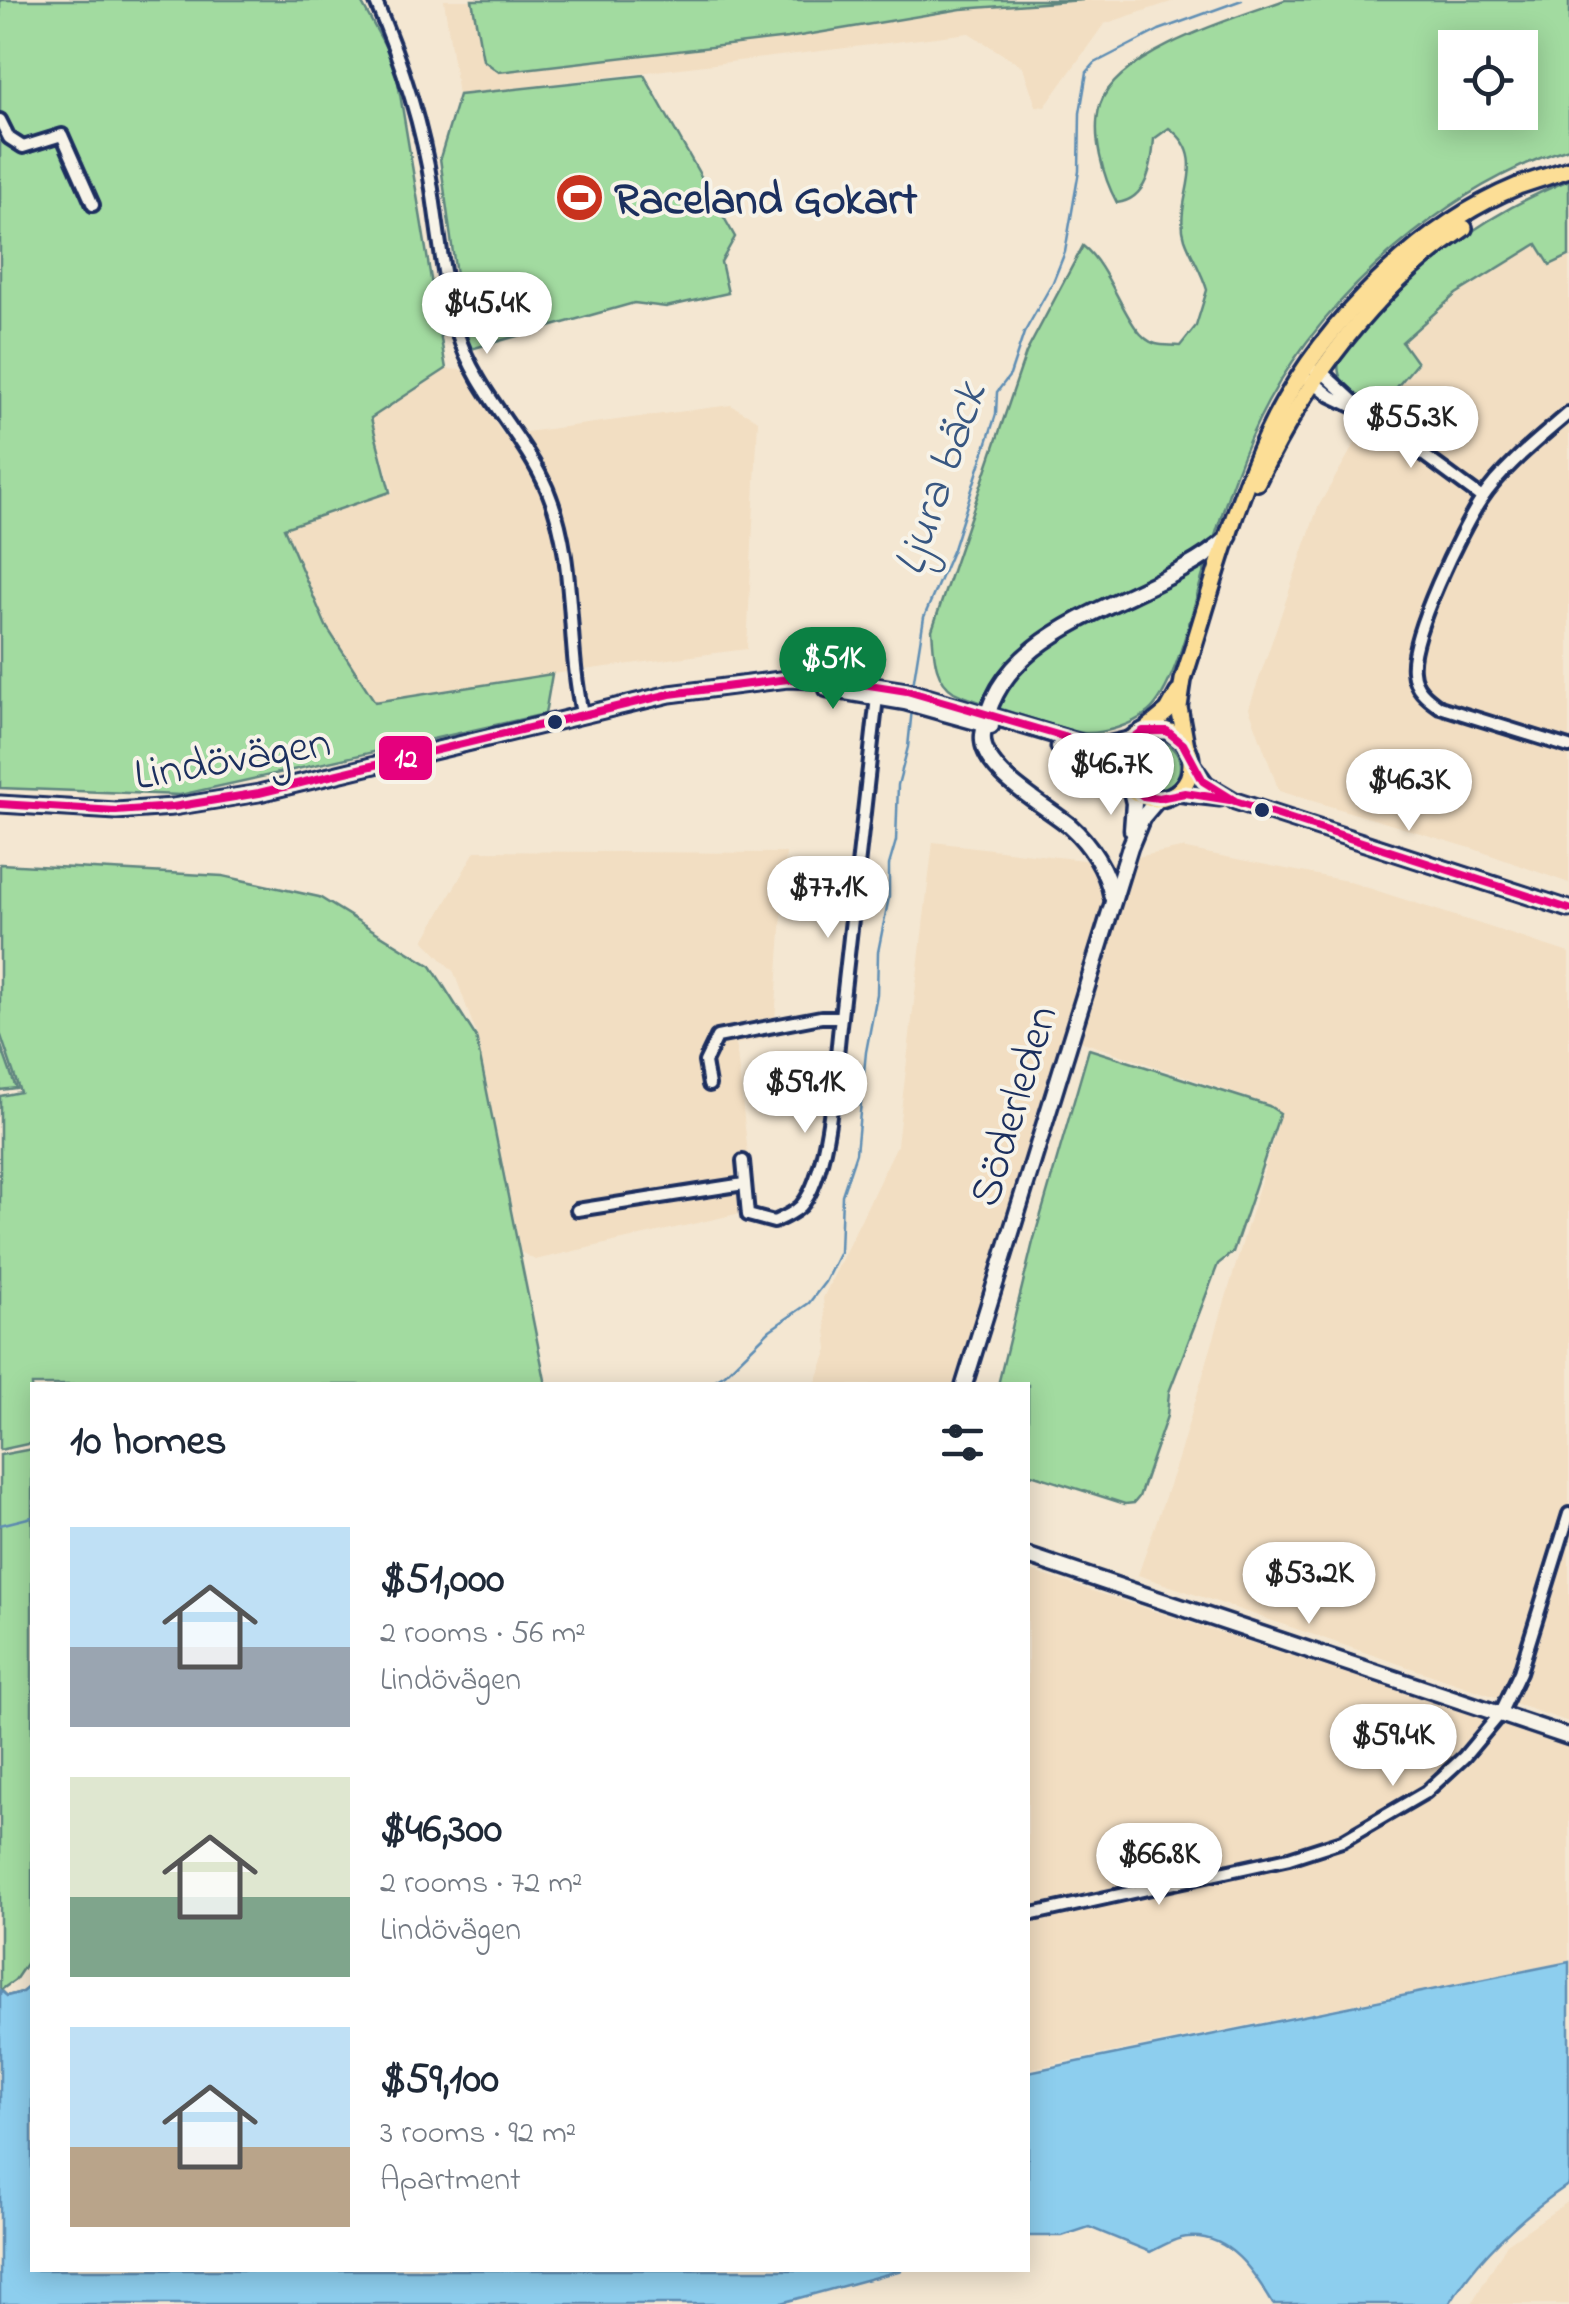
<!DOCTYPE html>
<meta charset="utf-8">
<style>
body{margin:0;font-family:"Indie Flower",sans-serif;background:#f2f2f3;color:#1f2937;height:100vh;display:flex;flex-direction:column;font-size:38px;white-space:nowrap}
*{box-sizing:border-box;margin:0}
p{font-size:32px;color:#747a83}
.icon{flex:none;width:55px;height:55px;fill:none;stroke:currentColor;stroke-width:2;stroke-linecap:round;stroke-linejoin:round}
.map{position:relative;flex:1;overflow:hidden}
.panel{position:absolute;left:30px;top:1382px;width:1000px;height:890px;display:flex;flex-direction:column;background:#fff;border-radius:0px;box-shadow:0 5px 25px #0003}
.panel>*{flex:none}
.controls{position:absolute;left:1438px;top:30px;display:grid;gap:20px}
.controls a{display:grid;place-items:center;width:100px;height:100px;border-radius:0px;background:#fff;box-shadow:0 5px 25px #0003;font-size:50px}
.price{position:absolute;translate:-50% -85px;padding:0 22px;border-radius:35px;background:#fff;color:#222;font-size:32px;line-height:65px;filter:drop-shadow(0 2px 5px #0008)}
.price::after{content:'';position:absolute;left:50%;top:60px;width:30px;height:22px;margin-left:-15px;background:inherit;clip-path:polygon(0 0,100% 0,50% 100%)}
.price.on{background:#0b8043;color:#fff}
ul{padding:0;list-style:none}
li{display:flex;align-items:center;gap:30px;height:250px;padding:0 40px}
li span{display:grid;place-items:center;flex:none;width:280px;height:200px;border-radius:0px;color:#555}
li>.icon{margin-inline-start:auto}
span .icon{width:120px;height:120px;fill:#fffc;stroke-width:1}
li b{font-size:42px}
h2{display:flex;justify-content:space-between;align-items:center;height:120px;padding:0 40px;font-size:42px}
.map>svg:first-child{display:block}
.built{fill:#f2dec2}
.green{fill:#a2dba0;stroke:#5e857f;stroke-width:2.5;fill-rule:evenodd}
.water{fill:#8dceee;stroke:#5f8eb4;stroke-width:2.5}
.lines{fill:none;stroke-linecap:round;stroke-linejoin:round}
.stream{stroke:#5f8eb4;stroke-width:2.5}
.street-casing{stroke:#1b2f5e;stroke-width:18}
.secondary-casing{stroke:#1b2f5e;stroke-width:21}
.primary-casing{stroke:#1b2f5e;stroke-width:22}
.street{stroke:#f7f3e8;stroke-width:10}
.secondary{stroke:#f7f3e8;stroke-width:14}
.primary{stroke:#fcde96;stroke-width:15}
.bus-1-casing{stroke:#f7f3e8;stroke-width:15}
.bus-1{stroke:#e5007d;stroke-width:8}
.bus-dot{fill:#1b2f5e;stroke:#f7f3e8;stroke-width:4}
.labels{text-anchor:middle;stroke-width:8;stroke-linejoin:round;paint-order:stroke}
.poi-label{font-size:45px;font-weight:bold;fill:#1b2f5e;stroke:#f7f3e8;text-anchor:start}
.street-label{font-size:45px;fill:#1b2f5e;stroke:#f7f3e8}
.water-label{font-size:48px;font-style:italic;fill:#385782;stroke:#f7f3e8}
.line-badge{stroke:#f7f3e8;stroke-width:4}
.badge-label{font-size:28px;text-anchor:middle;font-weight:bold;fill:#fff}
</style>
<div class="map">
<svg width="1569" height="2304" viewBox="0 0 1569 2304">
<rect width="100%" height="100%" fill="#f4e7d2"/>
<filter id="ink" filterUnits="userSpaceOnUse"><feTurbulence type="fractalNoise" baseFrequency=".01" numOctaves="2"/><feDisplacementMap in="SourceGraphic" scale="20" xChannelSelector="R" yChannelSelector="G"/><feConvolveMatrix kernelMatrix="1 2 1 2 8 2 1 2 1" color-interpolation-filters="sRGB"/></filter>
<g filter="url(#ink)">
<g class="built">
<polygon points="444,0 1177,0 1104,24 1045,107 1036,106 1023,67 969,33 458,95"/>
<polygon points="1537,245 1550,266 1569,257 1569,883 1474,849 1279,791 1249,708 1318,507 1362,431 1419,363 1403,343 1457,295"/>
<polygon points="446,369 463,370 503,435 731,405 758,420 747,649 552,674 375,702 326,626 284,528 393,492 371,418"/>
<polygon points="933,842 1108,863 1181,848 1347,881 1569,953 1569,1722 1138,1575 1178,1459 1281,1113 1270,1105 1062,1035 954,1385 815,1385 828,1349 823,1298 897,1145"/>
<polygon points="475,851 786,853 774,1036 736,1044 754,1210 535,1260 521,1252 477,1036 454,972 424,941"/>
<polygon points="1028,1570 1569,1746 1569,1961 1028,2069"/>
<polygon points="1569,2201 1569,2304 1471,2304 1507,2244"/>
</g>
<g class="green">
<polygon points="0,0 360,0 395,64 446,369 371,418 390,492 284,528 326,626 375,702 552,674 545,714 180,795 0,788"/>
<polygon points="472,0 1083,0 961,9 788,38 499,72 483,60"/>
<path d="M1285 0H1569V148C1449 185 1327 293 1268 402 1240 453 1223 510 1206 565 1193 603 1177 688 1148 712 1132 725 1104 734 1084 733 1071 732 965 698 954 692 933 679 934 651 932 630L1026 353 1083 246C1113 269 1127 337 1156 344 1163 346 1173 345 1180 346L1196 326 1207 290C1202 272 1191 256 1185 239 1172 199 1213 160 1169 128L1154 139C1152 165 1148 199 1117 203 1103 177 1091 135 1100 105 1117 52 1237 17 1285 0ZM1455 48H1520V112H1455Z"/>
<polygon points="644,75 735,237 721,262 728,293 666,307 634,303 471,349 464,334 440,158 459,95"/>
<path d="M1569 180V256L1550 265 1537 244 1456 294 1402 342 1417 363 1376 412C1358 397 1331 383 1340 357 1399 278 1477 217 1569 180Z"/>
<circle cx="1155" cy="766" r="25"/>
<polygon points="0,864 223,876 319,897 431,966 476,1037 546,1385 32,1385 32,1443 0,1450 0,1096 20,1092 0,1033"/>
<polygon points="0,1043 16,1088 0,1090"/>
<polygon points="1089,1049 1269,1106 1280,1113 1233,1252 1218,1264 1169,1392 1167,1416 1139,1497 1134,1503 1125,1504 1028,1473 1028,1385 998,1385 1033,1242"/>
<polygon points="32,1449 32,1955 15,1980 1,1990 7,1996 22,1992 32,1984 0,2072 0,1455"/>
</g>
<g class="water">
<path d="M1569 1962V2184C1522 2216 1479 2255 1449 2304H1273C1254 2272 1230 2234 1188 2237 1176 2237 1161 2247 1150 2252L1089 2227 1062 2236H1028V2072Z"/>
<polygon points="32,1984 32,2270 902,2270 777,2304 0,2304 0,1990 7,1996 22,1992"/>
</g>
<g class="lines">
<g class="stream">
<polyline points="913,686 924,617 953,549 996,414 997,392 1010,375 1024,333 1053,282 1065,252 1079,171 1080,113 1087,72 1095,63 1159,30 1242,0"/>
<polyline points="707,1385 725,1374 770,1330 809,1303 825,1282 840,1252 842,1195 856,1153 866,1052 877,994 878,952 889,897 889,865 896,841 898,785 908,747 912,709"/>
<polyline points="0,1525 32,1517"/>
</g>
<defs>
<g id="street">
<path d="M375 0C401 60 422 124 432 189 439 236 444 285 457 331 475 392 522 432 547 489 577 560 566 639 582 713"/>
<polyline points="0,120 9,138 23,147 62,135 93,205"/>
<polyline points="1315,371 1321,371 1364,411 1482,498"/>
<polyline points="1310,379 1331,396 1354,407"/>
<path d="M1569 413C1539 439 1503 467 1481 500 1461 530 1409 637 1413 671 1414 688 1427 698 1440 707L1569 747"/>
<polyline points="709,1085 705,1062 717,1037 821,1017 841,1017 877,697"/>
<path d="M743 1161 748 1215 774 1222C783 1218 794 1213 801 1206 831 1173 835 1063 841 1017"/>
<polyline points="577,1210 744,1184"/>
<polyline points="1028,1915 1289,1858 1342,1841 1426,1792 1464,1757 1500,1714 1520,1672 1569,1514"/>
</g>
<g id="secondary">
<polyline points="827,689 905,702 991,726"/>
<polyline points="1059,747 1100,760 1123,775"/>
<polyline points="1191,763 1206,784 1235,801 1569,909"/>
<polyline points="1130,787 1134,803 1132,830"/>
<polyline points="1175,793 1220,798"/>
<polyline points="0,804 116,811 173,807 259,793 670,694 788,679 844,681 907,691 1088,745 1099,747 1132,739"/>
<path d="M1112 897C1107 870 1090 844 1070 826 1047 806 979 771 983 735 998 617 1156 605 1229 537"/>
<polyline points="964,1385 1130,847 1142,818 1159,798"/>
<polyline points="1028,1556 1569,1737"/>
</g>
<g id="primary">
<path d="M1257 482C1305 383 1371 290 1464 228"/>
<circle cx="1156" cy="764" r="35"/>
<polyline points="1144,731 1168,711 1178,693"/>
<path d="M1186 746 1179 707 1183 680C1208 603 1228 523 1261 448 1307 341 1409 231 1518 186 1535 180 1552 175 1569 169"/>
</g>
</defs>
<use href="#street" class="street-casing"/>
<use href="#secondary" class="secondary-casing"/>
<use href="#primary" class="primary-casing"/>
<use href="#street" class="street"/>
<use href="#secondary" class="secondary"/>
<use href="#primary" class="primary"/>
<defs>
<g id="bus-1">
<polyline points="1068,750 1112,766 1143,796 1159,798 1185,793 1230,800"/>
<polyline points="0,804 116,811 173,807 259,793 670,694 788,679 844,681 907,691 1099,747 1132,739 1143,731 1167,731 1183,744 1203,781 1235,801 1569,909"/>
</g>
</defs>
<use href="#bus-1" class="bus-1-casing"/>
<use href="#bus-1" class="bus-1"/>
</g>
</g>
<defs>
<symbol id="stadium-disc" viewBox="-11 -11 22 22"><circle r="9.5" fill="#c8321e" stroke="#f7f3e8"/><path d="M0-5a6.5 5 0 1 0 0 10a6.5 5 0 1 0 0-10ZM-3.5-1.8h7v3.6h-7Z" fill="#fff"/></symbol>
</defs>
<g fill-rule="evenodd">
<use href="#stadium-disc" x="552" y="170" width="55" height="55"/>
</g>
<g class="bus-dot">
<circle cx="555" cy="722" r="9"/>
<circle cx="1262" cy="810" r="9"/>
</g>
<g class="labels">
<g class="poi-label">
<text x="614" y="213">Raceland Gokart</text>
</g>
<g class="street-label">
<text transform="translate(232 756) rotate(-10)" y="16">Lindövägen</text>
<text transform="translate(1011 1105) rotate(-73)" y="16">Söderleden</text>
</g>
<g class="water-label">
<text transform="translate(937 478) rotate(-71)" y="17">Ljura bäck</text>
</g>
</g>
<rect class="line-badge" x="377" y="734" width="57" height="48" rx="10" fill="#e5007d"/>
<g class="badge-label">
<text x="406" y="767">12</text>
</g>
</svg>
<div class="controls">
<a><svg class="icon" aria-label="locate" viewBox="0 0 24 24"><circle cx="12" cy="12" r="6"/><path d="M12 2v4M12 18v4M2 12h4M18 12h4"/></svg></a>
</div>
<b class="price" style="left:487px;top:357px">$45.4K</b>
<b class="price" style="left:1411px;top:471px">$55.3K</b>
<b class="price on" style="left:833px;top:712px">$51K</b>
<b class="price" style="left:1111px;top:818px">$46.7K</b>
<b class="price" style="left:1409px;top:834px">$46.3K</b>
<b class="price" style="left:828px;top:941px">$77.1K</b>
<b class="price" style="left:805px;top:1136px">$59.1K</b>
<b class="price" style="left:1309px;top:1627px">$53.2K</b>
<b class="price" style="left:1393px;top:1789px">$59.4K</b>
<b class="price" style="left:1159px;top:1908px">$66.8K</b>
<section class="panel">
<h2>10 homes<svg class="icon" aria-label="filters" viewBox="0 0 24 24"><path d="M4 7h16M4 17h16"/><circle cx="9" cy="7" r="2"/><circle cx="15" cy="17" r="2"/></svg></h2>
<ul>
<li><span style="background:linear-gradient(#bfe0f5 60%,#9aa5b1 0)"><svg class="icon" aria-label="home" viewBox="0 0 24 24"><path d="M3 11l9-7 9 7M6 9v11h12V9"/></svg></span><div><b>$51,000</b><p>2 rooms · 56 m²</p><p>Lindövägen</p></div></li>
<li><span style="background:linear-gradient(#dfe7d0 60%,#7fa58c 0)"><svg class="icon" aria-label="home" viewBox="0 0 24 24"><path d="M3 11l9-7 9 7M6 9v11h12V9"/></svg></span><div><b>$46,300</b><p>2 rooms · 72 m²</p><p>Lindövägen</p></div></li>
<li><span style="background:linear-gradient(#bfe0f5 60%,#b9a48a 0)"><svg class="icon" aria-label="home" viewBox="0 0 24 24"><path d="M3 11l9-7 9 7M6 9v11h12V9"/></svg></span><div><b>$59,100</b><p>3 rooms · 92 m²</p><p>Apartment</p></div></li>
</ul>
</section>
</div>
